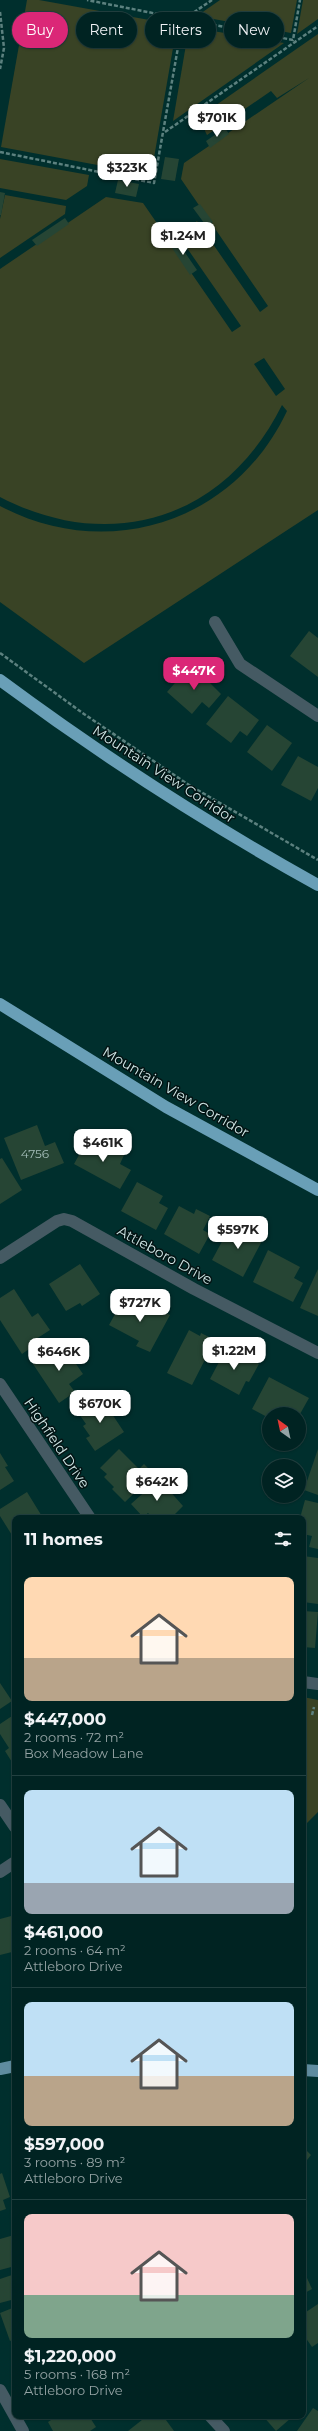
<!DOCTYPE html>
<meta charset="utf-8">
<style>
body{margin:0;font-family:Montserrat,sans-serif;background:#0e2f2f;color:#f1f3f6;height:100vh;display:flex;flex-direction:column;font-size:15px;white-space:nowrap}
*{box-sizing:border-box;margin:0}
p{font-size:13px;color:#95a4a5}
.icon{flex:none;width:22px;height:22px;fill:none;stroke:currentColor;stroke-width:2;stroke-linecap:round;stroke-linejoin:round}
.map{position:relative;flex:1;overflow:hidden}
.sheet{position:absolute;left:12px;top:1515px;width:294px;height:904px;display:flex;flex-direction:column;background:#002322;border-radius:8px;box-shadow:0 1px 3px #0004,0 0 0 1px #224040}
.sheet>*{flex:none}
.hud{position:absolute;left:12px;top:12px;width:294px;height:36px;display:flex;gap:8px}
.needle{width:26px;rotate:327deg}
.controls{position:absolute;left:262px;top:1407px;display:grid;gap:8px}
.controls a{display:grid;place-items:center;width:44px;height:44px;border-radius:50%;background:#002322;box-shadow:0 1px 3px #0004,0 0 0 1px #224040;font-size:20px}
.price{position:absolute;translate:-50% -34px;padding:0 9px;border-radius:8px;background:#fff;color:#222;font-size:13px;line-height:26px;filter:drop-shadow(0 1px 2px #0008)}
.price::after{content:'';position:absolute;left:50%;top:24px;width:12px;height:9px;margin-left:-6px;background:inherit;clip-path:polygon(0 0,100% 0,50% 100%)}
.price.active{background:#db2777;color:#fff}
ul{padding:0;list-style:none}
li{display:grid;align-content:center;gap:8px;height:212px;padding:0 12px}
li+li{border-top:1px solid #224040}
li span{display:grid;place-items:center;height:124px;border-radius:8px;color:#555}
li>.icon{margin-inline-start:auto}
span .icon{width:72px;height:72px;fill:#fffc;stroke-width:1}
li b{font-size:17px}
h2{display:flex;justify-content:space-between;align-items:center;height:48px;padding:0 12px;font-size:17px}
.chip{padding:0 14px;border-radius:18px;background:#002322;box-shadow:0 1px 3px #0004,0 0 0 1px #224040;font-size:14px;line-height:36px}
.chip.active{background:#db2777;color:#fff}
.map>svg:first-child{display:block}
.green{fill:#394325;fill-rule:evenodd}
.building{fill:#264534}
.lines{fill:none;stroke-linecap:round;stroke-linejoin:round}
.path{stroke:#5c817f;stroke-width:2.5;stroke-dasharray:4 2;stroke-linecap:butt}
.minor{stroke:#455a63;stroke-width:12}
.major{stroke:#5f8c9f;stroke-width:12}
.highway{stroke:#699fb7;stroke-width:12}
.labels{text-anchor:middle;stroke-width:3;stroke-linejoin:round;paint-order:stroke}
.number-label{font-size:12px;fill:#a5beb9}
.street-label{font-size:14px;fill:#cfe6e5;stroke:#031313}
</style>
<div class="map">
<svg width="318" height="2431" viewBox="0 0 318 2431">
<rect width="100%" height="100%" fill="#002f2d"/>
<g class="green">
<polygon points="27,0 39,0 177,25 151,175 1,147"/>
<polygon points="220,0 297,0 291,33 197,16"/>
<polygon points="303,0 318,0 318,19 297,34"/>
<polygon points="189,27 284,43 173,121"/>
<path d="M318 34V510L84 663 0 602V506C108 563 235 522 287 411L282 405C226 518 112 555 0 497V269L106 197 143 203 232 332 241 326 178 235 197 221 260 312 268 306 181 179 184 163 309 78 277 98 271 91 207 135 205 131 209 110ZM264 358 285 389 276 396 254 364Z"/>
<polygon points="0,159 89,175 87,186 66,200 0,188"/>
<polygon points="5,195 66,206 65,214 0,258 0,219"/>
<polygon points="303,1697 318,1700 318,1812 303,1827"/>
</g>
<g class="building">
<polygon points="225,128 229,134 210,148 206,141"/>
<polygon points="165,157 179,159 175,181 161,179"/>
<polygon points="118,180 139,184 136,197 115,193"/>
<polygon points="0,192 5,193 1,215 0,215"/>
<polygon points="200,204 213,222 207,227 193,208"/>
<polygon points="65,218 69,224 37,246 32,240"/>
<polygon points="175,238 197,270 190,275 168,242"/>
<polygon points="309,631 318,638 318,677 290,656"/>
<polygon points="189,667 199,676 201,674 221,694 209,708 202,702 192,714 167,692"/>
<polygon points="228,696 259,720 247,736 240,731 231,743 206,724"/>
<polygon points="267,725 292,743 272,771 247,752"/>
<polygon points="298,756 318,767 318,788 311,801 281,785"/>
<polygon points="37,1125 45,1146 55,1142 64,1163 21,1180 4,1138"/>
<polygon points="89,1137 124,1155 120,1164 131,1170 120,1189 74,1164"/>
<polygon points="2,1158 22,1190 0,1204 0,1159"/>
<polygon points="137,1182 163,1196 159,1203 168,1208 156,1230 121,1211"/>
<polygon points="179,1206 194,1214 196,1209 210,1216 203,1230 210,1234 199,1254 164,1234"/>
<polygon points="232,1223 263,1239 243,1277 212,1260"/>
<polygon points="268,1250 300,1267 294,1278 303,1283 293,1302 253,1282"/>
<polygon points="80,1264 100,1294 82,1306 80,1303 66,1311 49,1284"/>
<polygon points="318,1269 318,1316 300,1308"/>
<polygon points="14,1289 32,1317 38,1313 50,1330 36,1339 39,1342 22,1354 0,1320 0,1298"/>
<polygon points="124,1298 153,1313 156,1308 170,1315 150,1352 136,1346 139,1341 109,1325"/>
<polygon points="189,1330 200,1336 201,1333 215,1340 192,1385 167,1373"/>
<polygon points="62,1344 83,1374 69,1384 75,1392 59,1403 33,1364"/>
<polygon points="227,1347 259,1364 249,1382 246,1381 239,1395 210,1379"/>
<polygon points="269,1377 309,1398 300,1414 289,1411 287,1414 269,1414 269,1418 252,1409"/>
<polygon points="100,1396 124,1432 95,1451 86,1438 90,1436 83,1426 86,1424 77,1411"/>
<polygon points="119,1449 139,1469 144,1464 154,1474 125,1502 112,1489 114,1487 104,1477 107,1474 100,1468"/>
<polygon points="318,1449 318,1495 304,1490"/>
<polygon points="0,1453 8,1466 5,1467 14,1481 0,1490"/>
<polygon points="159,1479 183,1506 171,1518 147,1518 150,1515 148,1513 143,1517 131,1504"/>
<polygon points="27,1492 43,1518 15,1518 15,1540 0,1516 0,1509"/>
<polygon points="305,1500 318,1503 318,1549 309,1547 312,1536 303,1534 303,1518 300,1518"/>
<polygon points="303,1556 318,1558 318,1604 303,1602"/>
<polygon points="303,1611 318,1612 315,1648 303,1647"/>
<polygon points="0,1683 12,1701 0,1709"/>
<polygon points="15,1714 15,1767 5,1751 9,1748 0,1734 0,1724"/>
<polygon points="15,1915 15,1961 12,1952 0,1955 0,1919"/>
<polygon points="303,2147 311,2155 303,2165"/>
<polygon points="2,2173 10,2197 3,2200 6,2209 0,2211 0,2174"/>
<polygon points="14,2235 15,2266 0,2270 0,2239"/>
<polygon points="303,2269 312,2289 303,2294"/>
<polygon points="15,2274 15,2299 0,2303 0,2279"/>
<polygon points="318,2304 318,2343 312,2347 303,2334 303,2314"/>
<polygon points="15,2307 15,2339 10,2341 0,2313"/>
<polygon points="313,2408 318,2411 318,2431 297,2431"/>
<polygon points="57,2416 89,2416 96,2427 90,2431 53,2431 48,2422"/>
<polygon points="147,2416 163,2416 174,2431 128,2431"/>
<polygon points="263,2416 290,2416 291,2418 276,2431"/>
</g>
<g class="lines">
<g class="path">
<polyline points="0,12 4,48 0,69"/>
<polyline points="183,19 293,40 300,0"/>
<polyline points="184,19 212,0"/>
<polyline points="165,132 318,26"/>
<polyline points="0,152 154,183 183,19 87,0"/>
<polyline points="0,653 84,714 189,785 318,860"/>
<polyline points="312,1715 314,1707"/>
</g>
<g class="minor">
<polyline points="215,622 240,664 318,716"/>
<polyline points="0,1258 57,1221 64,1219 72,1221 194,1289 318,1353"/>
<polyline points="0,1384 90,1518"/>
<polyline points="303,1682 318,1684"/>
<polyline points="0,1805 15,1827"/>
<polyline points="0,1872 15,1862"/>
<polyline points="0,2390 23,2431"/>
<polyline points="210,2416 224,2431"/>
</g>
<g class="major">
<polyline points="0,2069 15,2066"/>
<polyline points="303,2070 318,2071"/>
</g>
<g class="highway">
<path d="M0 680C101 755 208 824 318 885"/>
<polyline points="0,1004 166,1107 318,1190"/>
</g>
</g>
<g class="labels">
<g class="number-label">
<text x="35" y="1158">4756</text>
</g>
<g class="street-label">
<text transform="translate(164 774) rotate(33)" y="5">Mountain View Corridor</text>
<text transform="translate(176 1092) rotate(30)" y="5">Mountain View Corridor</text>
<text transform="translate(165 1255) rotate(29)" y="5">Attleboro Drive</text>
<text transform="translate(57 1443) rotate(56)" y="5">Highfield Drive</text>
</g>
</g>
</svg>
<div class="controls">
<a><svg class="needle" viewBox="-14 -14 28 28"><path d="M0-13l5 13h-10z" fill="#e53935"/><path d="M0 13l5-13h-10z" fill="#95a4a5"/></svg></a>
<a><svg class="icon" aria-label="layers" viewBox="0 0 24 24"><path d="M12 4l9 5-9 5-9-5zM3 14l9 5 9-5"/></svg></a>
</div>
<b class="price" style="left:217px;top:138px">$701K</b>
<b class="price" style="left:127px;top:188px">$323K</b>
<b class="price" style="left:183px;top:256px">$1.24M</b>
<b class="price active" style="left:194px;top:691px">$447K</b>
<b class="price" style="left:103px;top:1163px">$461K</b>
<b class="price" style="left:238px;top:1250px">$597K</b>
<b class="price" style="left:140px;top:1323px">$727K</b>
<b class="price" style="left:234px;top:1371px">$1.22M</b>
<b class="price" style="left:59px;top:1372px">$646K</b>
<b class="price" style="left:100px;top:1424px">$670K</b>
<b class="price" style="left:157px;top:1502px">$642K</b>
<div class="hud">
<a class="chip active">Buy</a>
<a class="chip">Rent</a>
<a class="chip">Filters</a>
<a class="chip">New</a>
</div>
<section class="sheet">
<h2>11 homes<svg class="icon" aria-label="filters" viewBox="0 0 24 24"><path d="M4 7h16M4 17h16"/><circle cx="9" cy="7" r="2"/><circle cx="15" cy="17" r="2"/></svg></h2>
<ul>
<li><span style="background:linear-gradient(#ffd9b3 65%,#b9a48a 0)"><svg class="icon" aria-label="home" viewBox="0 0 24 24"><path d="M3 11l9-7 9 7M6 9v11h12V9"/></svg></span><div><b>$447,000</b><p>2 rooms · 72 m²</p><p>Box Meadow Lane</p></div></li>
<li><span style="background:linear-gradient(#bfe0f5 75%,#9aa5b1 0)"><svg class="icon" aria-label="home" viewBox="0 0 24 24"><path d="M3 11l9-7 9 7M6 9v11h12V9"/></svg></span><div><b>$461,000</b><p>2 rooms · 64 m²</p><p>Attleboro Drive</p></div></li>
<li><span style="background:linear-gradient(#bfe0f5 60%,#b9a48a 0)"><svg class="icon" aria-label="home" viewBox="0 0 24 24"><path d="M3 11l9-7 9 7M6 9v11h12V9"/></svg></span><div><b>$597,000</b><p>3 rooms · 89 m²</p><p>Attleboro Drive</p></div></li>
<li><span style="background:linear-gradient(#f6c9c9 65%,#7fa58c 0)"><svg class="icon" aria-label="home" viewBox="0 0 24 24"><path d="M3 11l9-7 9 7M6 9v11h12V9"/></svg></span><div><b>$1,220,000</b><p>5 rooms · 168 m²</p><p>Attleboro Drive</p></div></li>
</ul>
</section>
</div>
